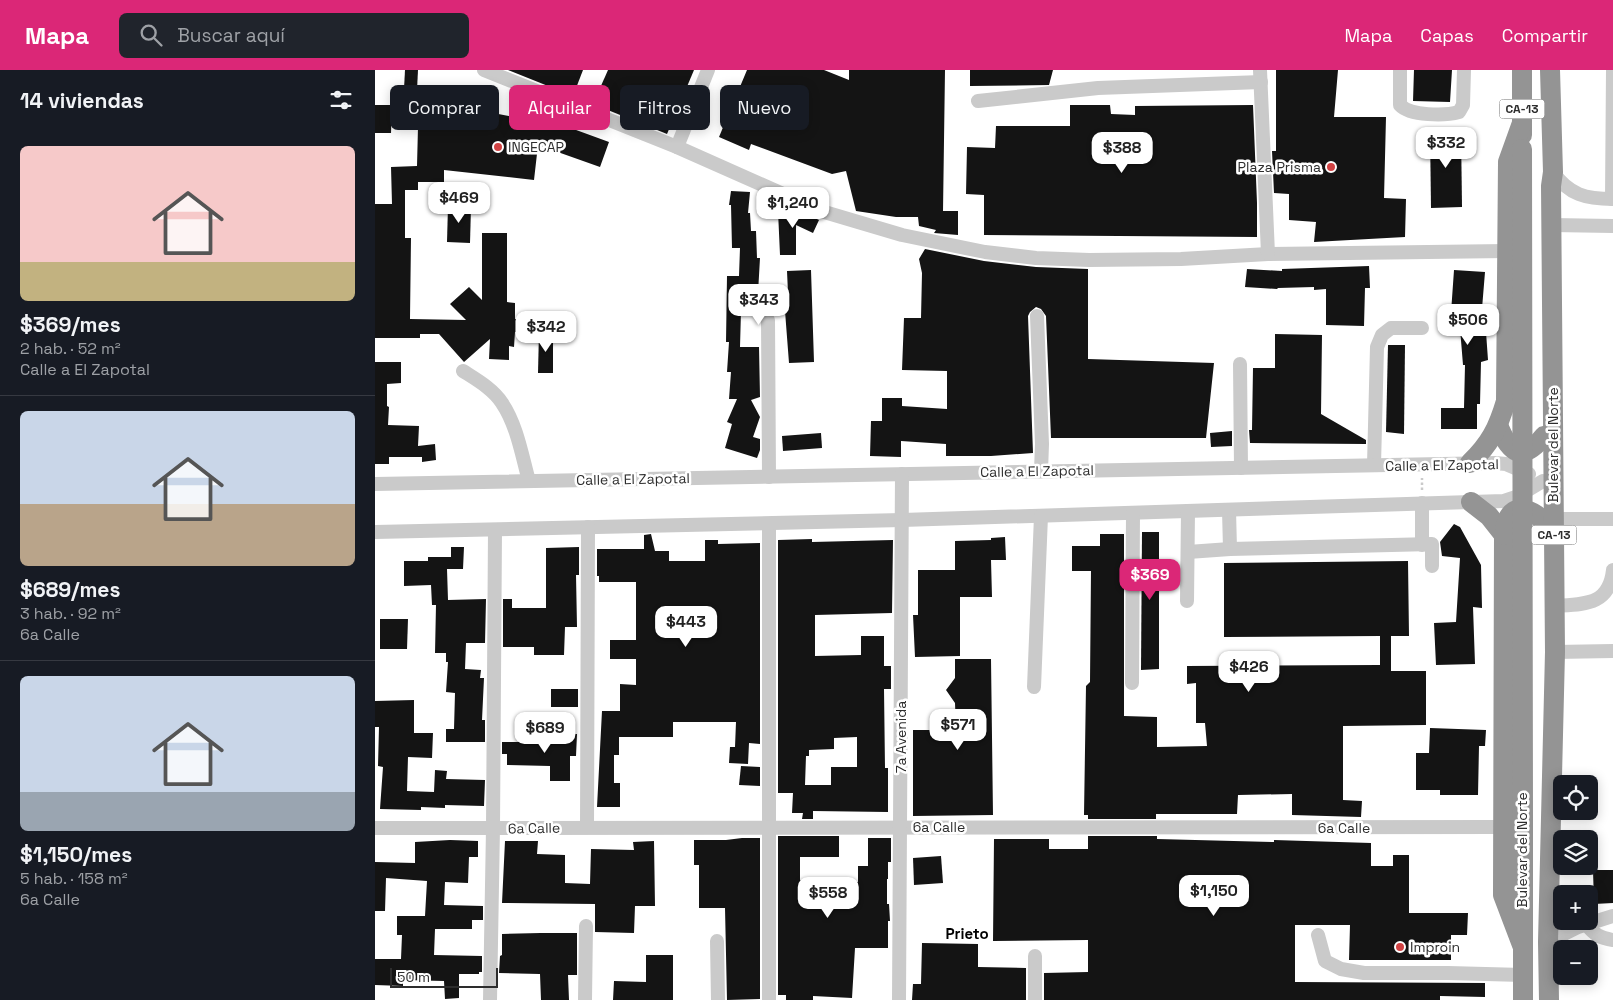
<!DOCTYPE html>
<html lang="es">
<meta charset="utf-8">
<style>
body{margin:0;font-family:"Space Grotesk",sans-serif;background:#20242c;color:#f1f3f6;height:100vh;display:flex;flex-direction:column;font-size:19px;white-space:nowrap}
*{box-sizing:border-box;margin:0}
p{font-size:16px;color:#9ea1a6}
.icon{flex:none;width:28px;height:28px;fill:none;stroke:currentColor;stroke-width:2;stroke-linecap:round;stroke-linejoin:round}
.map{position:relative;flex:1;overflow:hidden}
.panel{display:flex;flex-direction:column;background:#171b24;width:375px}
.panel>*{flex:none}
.hud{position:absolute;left:15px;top:15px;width:475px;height:45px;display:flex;gap:10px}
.tools{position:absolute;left:1178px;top:705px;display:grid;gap:10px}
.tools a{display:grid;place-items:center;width:45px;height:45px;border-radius:8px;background:#171b24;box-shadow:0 2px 12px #0003;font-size:25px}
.scale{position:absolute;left:15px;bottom:12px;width:108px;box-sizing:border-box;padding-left:5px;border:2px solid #2d2d2d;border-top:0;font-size:14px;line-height:18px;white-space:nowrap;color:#2d2d2d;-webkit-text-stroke:4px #fff;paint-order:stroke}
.price{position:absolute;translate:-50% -42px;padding:0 11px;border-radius:10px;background:#fff;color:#222;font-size:16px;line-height:32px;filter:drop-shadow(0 1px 2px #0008)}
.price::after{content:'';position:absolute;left:50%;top:30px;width:15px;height:11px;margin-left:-8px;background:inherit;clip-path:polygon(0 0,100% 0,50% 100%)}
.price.on{background:#db2777;color:#fff}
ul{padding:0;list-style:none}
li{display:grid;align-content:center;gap:10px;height:265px;padding:0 20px}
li+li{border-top:1px solid #363941}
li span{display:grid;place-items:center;height:155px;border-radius:8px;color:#555}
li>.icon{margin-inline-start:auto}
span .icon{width:90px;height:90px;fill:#fffc;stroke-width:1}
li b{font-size:21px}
h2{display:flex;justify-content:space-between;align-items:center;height:60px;padding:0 20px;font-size:21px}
.pill{padding:0 18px;border-radius:8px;background:#171b24;box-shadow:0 2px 12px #0003;font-size:18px;line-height:45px}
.pill.on{background:#db2777;color:#fff}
header{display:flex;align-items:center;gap:30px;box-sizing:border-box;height:70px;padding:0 25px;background:#db2777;color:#fff}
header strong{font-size:24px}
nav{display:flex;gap:28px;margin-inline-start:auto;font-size:18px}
.search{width:350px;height:45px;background:#20242c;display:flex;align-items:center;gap:12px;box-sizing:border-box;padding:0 18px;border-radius:8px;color:#9ea1a6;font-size:19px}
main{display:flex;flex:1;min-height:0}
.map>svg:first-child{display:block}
.building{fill:#141414;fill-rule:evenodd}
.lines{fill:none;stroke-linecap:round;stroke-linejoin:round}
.path{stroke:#cacaca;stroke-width:2.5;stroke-dasharray:2.5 2.5;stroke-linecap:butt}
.minor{stroke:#cacaca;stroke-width:14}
.highway{stroke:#949494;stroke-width:20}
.highway-bridge{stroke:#949494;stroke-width:20}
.poi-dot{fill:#d14243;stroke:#fff;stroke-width:2}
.labels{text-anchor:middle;stroke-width:5;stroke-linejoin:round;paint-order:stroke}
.shield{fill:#fff;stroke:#6c6c6c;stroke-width:1}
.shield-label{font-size:12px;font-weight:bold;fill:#2d2d2d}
.poi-label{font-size:14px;fill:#2d2d2d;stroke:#fff;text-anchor:start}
.street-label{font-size:14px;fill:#2d2d2d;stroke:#fff}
.neighbourhood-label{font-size:15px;font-weight:bold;fill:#000;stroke:#fff}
</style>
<header>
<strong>Mapa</strong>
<div class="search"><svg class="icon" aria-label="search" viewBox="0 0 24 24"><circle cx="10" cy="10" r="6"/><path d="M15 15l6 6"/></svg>Buscar aquí</div>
<nav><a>Mapa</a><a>Capas</a><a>Compartir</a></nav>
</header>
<main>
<section class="panel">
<h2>14 viviendas<svg class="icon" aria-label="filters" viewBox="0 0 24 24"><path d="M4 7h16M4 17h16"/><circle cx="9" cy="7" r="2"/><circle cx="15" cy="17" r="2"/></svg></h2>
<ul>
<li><span style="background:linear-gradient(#f6c9c9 75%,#c2b280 0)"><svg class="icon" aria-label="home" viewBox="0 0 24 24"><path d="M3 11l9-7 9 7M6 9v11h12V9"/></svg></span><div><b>$369/mes</b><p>2 hab. · 52 m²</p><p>Calle a El Zapotal</p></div></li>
<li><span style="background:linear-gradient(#c9d6e8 60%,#b9a48a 0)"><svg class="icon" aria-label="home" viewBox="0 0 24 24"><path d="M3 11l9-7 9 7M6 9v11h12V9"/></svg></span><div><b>$689/mes</b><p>3 hab. · 92 m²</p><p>6a Calle</p></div></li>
<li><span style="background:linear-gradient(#c9d6e8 75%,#9aa5b1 0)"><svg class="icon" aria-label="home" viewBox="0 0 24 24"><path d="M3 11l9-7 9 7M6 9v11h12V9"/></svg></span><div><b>$1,150/mes</b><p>5 hab. · 158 m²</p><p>6a Calle</p></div></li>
</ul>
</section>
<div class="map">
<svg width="1238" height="930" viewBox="0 0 1238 930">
<rect width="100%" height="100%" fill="#fff"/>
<g class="building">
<polygon points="30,0 43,0 42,20 29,19"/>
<polygon points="133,0 208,0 198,26"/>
<polygon points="233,0 319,0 292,64 218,34"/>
<polygon points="372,0 449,0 474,10 474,0 570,0 568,141 583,141 583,165 559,163 561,160 544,156 543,147 521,147 481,141 471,101 457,104 376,74 374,80 344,67"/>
<polygon points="595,0 678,0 674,15 595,16"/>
<polygon points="901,0 963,0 959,47 1011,47 1009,128 1031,129 1030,167 939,172 941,152 914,150 914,124 899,123 897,81 901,81"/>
<polygon points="1039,0 1077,0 1075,32 1038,31"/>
<polygon points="0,35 17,35 16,63 0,63"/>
<polygon points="695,35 735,35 736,44 760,45 760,36 878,35 882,133 882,167 609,165 609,125 591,124 592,77 620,78 621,56 695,56"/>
<polygon points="87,37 181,55 182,53 234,72 225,97 163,75 159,110 69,100 69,112 43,112 43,120 30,120 30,168 36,168 35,249 91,250 75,234 94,217 107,230 107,163 132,163 132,232 140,233 140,249 145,249 145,262 140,262 139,277 134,276 134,290 114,289 115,269 89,292 64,264 45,264 45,268 0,268 0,134 17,134 16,97 42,96 43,57 85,57"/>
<polygon points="1055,61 1086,61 1087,137 1056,138"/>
<polygon points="356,121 375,122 373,143 375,143 376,161 381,161 382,188 385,188 383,223 413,223 412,201 436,200 439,292 414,293 410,241 366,241 365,277 384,277 385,327 376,330 385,347 378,367 385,369 385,380 382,388 350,378 357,354 352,352 362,329 354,329 356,302 352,302 354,272 351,272 352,206 364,206 365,178 357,178 356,135 354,135"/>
<polygon points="73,136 96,137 95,173 72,172"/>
<polygon points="423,140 444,150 438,163 421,155 421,185 405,185 403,141"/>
<polygon points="550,179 609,191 661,197 713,199 713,289 839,293 831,368 676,368 671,246 666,239 661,237 655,242 653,246 658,383 616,386 571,386 571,374 526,371 526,387 495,386 496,351 507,351 507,328 527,328 527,336 572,339 572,301 527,300 529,248 546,248 547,203 544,189"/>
<polygon points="994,196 995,218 990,218 989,256 951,255 951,219 939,220 939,217 903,218 902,219 870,217 872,199 907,201 907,199"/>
<polygon points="1079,200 1110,202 1105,263 1111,262 1113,290 1106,292 1105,334 1102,334 1102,359 1066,359 1066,338 1089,338 1090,295 1088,295 1085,258 1075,257"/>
<polygon points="164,262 178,262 178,303 163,303"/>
<polygon points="900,264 947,265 946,344 991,370 991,374 875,373 874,360 877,360 878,298 900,298"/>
<polygon points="1013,275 1030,275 1029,364 1011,362"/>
<polygon points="0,292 26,292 26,313 12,314 12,336 14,337 13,355 44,356 43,376 60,374 61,390 47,392 47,387 14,387 14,394 0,394"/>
<polygon points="857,361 857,376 836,377 835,363"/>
<polygon points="446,363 447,378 408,381 407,366"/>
<polygon points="1079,454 1085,457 1106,495 1107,538 1098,537 1100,594 1061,595 1059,553 1081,552 1085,488 1067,486 1065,472"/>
<polygon points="767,462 784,462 784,599 766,600"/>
<polygon points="276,464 280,481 294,481 294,491 330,491 330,470 343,470 343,474 385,473 385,674 374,673 373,694 354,693 355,677 360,677 361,652 298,652 298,667 244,667 244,685 239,685 239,713 245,713 245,737 222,737 227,641 245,641 245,614 261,615 261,589 235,589 235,570 261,570 261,512 224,512 224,506 222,506 222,479 269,479 269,465"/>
<polygon points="725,464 749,464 749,646 782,647 782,677 832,676 830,653 821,653 821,613 812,614 812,596 1005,595 1005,566 849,567 849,493 1033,491 1034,566 1016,566 1016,601 1051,601 1051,655 968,656 968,730 987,731 986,747 917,745 917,724 863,725 862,744 781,744 781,749 713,749 713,745 709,745 711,616 715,612 716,501 697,501 697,476 725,476"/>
<polygon points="630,467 631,490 616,490 617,527 585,527 585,586 540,587 538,545 543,545 543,500 580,500 580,471 616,470 616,468"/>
<path d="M437 469V472L518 470 517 543 440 545V586L486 585V566H509V596H516V619H509L510 698H513V742L438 741V749H427L428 743H417L418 723H403V470ZM482 667V697H456V715H430L431 686H434V680L459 679V668Z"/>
<polygon points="76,477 89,477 88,499 72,499 73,530 111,529 110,573 91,573 90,599 106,600 105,608 109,608 107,650 110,650 110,672 71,672 71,659 79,659 80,623 71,622 73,592 71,592 71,583 60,583 61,535 57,535 56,515 29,516 29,491 53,491 53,487 76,487"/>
<polygon points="204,477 204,505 201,505 202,557 190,557 189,585 159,585 159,577 128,577 128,529 137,529 137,538 171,538 171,478"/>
<polygon points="5,549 33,549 32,579 5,579"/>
<polygon points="580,589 616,589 618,745 538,746 538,660 581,660 580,633 571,620 580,608"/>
<rect x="176" y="619" width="27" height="18"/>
<polygon points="39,630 39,663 58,663 57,688 33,687 32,721 59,722 60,700 72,701 71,709 110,710 109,736 70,735 70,738 46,737 46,740 5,739 8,697 3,696 4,657 0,657 0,631"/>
<polygon points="1055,658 1111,660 1110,676 1104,676 1103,725 1065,725 1065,720 1041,720 1041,683 1054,683"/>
<polygon points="169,663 202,664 201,686 195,686 195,711 175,711 175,696 132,695 132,684 127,684 127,672 169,672"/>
<polygon points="366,696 385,697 385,716 364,715"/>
<polygon points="403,766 464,766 464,787 425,787 425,810 428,810 428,817 469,819 469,812 483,812 483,796 493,796 493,768 516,768 516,792 513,792 513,809 512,809 512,834 514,834 515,851 513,851 513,878 480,878 477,928 438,926 438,930 411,930 411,925 403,925"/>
<polygon points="713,766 782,766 782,769 899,772 899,770 996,773 996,796 1018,796 1018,785 1034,785 1034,843 1093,843 1092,865 1076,865 1076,890 974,890 975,855 920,855 920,912 1110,913 1110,927 1065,926 1065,930 669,930 669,903 713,902 713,870 618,871 619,769 674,769 674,779 713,779"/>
<polygon points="367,768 385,768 385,929 352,930 350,838 324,838 324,795 319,795 319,770 351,770"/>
<polygon points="75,770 103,771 103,787 94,787 93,813 70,812 69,835 108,836 108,850 97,850 97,859 60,859 59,885 107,886 107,902 104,902 104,904 84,904 84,928 70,929 69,911 28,910 28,916 0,915 0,889 26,889 27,865 22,865 22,846 50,846 52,811 11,808 10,841 0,841 0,792 40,793 40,772"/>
<polygon points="130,771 163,771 162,784 190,785 190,813 215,814 216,779 259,780 258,772 279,771 280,836 260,836 259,863 220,862 220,834 127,833"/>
<polygon points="566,786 568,813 539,815 538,788"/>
<polygon points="1218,800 1238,800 1238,833 1219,834"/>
<polygon points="166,863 202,863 202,905 193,905 194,930 166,930 165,904 124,903 125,886 127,885 127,864"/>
<polygon points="547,873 603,874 603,897 651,898 651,930 537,930 538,914 546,914"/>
<polygon points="271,885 298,885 298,930 238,930 239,911 271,912"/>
</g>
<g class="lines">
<polyline class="path" points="1047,420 1047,408"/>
<g class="minor">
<polyline points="109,0 302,77 446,141 527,165 610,182 661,188 714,190 806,189 893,184 1132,181"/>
<polyline points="885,0 893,184"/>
<path d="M1025 0V35C1035 46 1070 46 1084 42L1088 35 1089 0"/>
<polyline points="603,31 723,18 886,12"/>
<polyline points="302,77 333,0"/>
<path d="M1178 102C1194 125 1211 129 1238 129"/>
<polyline points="1237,129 1238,0"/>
<polyline points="1177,155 1238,156"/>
<polyline points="662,246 667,374 666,401"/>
<polyline points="393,250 394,407"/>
<polyline points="865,294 866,398"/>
<path d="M88 301C102 310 118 319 127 333 142 355 147 386 154 411"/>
<polyline points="999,395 1002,277 1007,265 1016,258 1047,258"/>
<polyline points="0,414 1120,393 1131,394 1154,404"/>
<polyline points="854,440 855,479"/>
<polyline points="1179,449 1238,449"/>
<polyline points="394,454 394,930"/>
<polyline points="0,462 527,450 1096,432 1129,431 1141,427 1168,411"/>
<polyline points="1047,475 1047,433"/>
<polyline points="813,482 855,479 1057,474 1057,496"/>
<polyline points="812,531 813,441"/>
<path d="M1179 536C1209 534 1234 536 1238 500"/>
<polyline points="1180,582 1238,581"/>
<polyline points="757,613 758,443"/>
<polyline points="659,617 666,446"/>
<polyline points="212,757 213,457"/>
<polyline points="0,758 1128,757"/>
<path d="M1212 855C1219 865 1226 868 1238 870"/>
<polyline points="943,865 950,891 966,899 989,903 1073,903 1148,905"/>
<polyline points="342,871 343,930"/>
<polyline points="1173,872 1203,857 1238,846"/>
<polyline points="115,930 118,758 120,460"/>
<polyline points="210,930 211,856"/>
<polyline points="524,930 527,404"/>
<polyline points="660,930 660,886"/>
</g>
<g class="highway">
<polyline points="1147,0 1147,65"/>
<path d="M1123 355C1135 384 1147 393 1169 366"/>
<path d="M1095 393C1115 374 1123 358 1131 331L1133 92 1147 53"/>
<polyline points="1096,432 1114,446 1129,465 1128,825 1147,875"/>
<path d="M1129 465C1131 459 1131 450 1135 445 1143 433 1160 442 1167 450"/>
<polyline points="1148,930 1148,748"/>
<polyline points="1174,930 1173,872 1180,582 1176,116 1178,102 1175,0"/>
</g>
<polyline class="highway-bridge" points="1147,79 1148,748"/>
</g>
<g class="poi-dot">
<circle cx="123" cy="77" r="5"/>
<circle cx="956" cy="97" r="5"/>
<circle cx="1025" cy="877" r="5"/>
</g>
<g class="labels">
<g class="shield">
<rect x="1124.5" y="29.5" width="45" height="19" rx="4"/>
<rect x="1156.5" y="455.5" width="45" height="19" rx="4"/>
</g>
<g class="shield-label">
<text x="1147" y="43">CA-13</text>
<text x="1179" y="469">CA-13</text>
</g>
<g class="poi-label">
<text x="133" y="82">INGECAP</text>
<text x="946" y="102" text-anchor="end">Plaza Prisma</text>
<text x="1035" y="882">Improin</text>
</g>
<g class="street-label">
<text transform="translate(1178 375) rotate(-90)" y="5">Bulevar del Norte</text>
<text transform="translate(1067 395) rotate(-1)" y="5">Calle a El Zapotal</text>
<text transform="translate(662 401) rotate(-1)" y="5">Calle a El Zapotal</text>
<text transform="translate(258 409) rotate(-1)" y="5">Calle a El Zapotal</text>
<text transform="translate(526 667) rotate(-90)" y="5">7a Avenida</text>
<text x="564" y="762">6a Calle</text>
<text transform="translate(159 758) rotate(-1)" y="5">6a Calle</text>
<text x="969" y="763">6a Calle</text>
<text transform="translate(1147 780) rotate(-90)" y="5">Bulevar del Norte</text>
</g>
<g class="neighbourhood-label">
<text x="592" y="869">Prieto</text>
</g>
</g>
</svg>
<div class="tools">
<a><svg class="icon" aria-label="locate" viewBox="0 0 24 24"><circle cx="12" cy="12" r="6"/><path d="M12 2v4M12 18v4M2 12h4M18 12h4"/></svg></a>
<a><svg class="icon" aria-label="layers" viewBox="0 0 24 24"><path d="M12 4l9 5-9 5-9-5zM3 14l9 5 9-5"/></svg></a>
<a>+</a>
<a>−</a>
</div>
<div class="scale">50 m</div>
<b class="price" style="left:1071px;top:99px">$332</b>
<b class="price" style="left:747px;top:104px">$388</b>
<b class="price" style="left:84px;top:154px">$469</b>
<b class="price" style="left:418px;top:159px">$1,240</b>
<b class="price" style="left:384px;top:256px">$343</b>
<b class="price" style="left:1093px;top:276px">$506</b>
<b class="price" style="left:171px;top:283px">$342</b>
<b class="price on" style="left:775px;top:531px">$369</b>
<b class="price" style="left:311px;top:578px">$443</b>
<b class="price" style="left:874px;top:623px">$426</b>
<b class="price" style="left:583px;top:681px">$571</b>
<b class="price" style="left:170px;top:684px">$689</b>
<b class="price" style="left:839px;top:847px">$1,150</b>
<b class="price" style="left:453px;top:849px">$558</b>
<div class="hud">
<a class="pill">Comprar</a>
<a class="pill on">Alquilar</a>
<a class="pill">Filtros</a>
<a class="pill">Nuevo</a>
</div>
</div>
</main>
